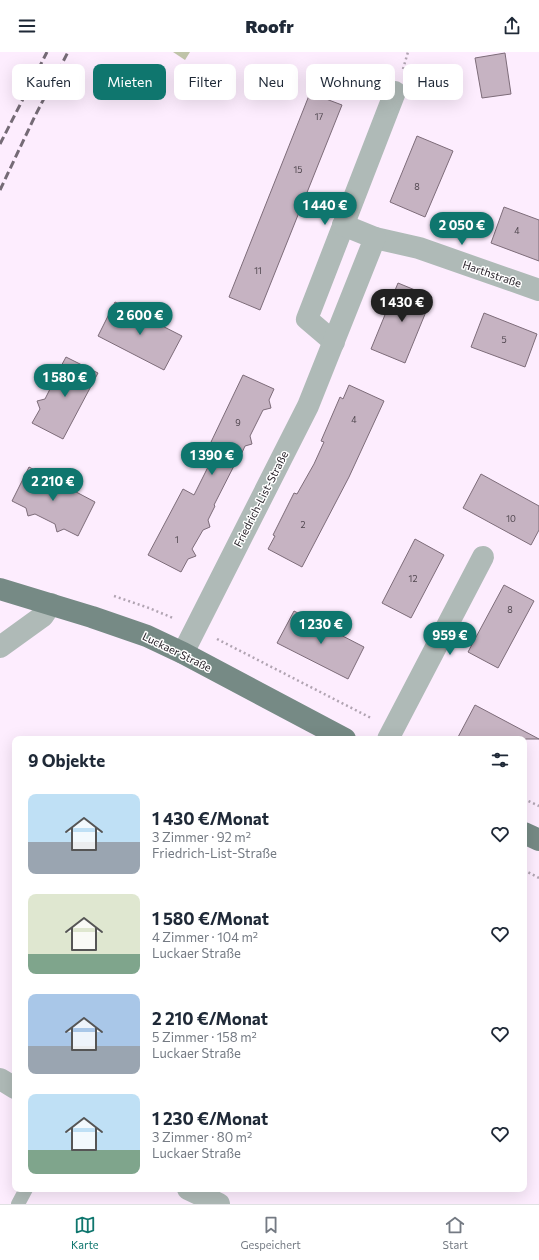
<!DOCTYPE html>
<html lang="de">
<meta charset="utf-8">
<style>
body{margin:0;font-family:Commissioner,sans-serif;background:#f6f6f7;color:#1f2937;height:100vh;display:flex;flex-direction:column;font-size:15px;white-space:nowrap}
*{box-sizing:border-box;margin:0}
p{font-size:13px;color:#747a83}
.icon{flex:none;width:22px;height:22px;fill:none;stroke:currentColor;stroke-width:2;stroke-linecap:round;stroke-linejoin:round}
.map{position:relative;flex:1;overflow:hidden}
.sheet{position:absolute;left:12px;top:684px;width:515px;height:456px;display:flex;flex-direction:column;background:#fff;border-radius:8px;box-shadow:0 4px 16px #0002}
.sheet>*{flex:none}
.guide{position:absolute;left:12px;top:12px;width:515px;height:36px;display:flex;gap:8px}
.price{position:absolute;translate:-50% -34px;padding:0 9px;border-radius:14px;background:#0f766e;color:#fff;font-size:13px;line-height:26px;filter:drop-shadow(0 1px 2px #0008)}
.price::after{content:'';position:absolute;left:50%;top:24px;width:12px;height:9px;margin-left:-6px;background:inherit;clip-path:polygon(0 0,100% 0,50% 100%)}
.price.selected{background:#222;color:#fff}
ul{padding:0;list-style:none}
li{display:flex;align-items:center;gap:12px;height:100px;padding:0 16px}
li span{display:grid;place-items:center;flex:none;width:112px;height:80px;border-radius:8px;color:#555}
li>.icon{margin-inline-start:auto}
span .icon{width:48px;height:48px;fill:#fffc;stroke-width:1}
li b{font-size:17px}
h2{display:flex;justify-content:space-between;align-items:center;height:48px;padding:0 16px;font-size:17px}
.tag{padding:0 14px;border-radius:8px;background:#fff;box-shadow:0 4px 16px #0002;font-size:14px;line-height:36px}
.tag.selected{background:#0f766e;color:#fff}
header{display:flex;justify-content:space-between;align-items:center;height:52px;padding:0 16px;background:#fff;font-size:18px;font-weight:800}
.menu{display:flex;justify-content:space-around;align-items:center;height:56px;border-top:1px solid #e0e1e3;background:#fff;font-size:11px;color:#747a83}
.menu a{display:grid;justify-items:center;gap:2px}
.menu .selected{color:#0f766e}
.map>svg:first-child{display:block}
.pitch{fill:#c0c4a9}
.building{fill:#c6b3c2;stroke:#7d6c79}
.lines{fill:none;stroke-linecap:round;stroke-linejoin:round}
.path{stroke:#b1a4b2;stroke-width:2.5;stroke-dasharray:2 3;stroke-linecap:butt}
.service{stroke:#afbab7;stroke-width:14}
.minor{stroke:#afbab7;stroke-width:22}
.primary{stroke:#768a85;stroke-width:22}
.rail{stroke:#756b76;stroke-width:3;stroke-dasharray:8 4;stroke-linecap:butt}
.labels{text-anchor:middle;stroke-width:3;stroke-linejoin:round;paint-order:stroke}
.number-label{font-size:9px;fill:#4f464e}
.street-label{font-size:11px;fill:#272128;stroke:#fff}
</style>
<header><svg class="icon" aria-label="menu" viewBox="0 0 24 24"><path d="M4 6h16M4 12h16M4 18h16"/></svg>Roofr<svg class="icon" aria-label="share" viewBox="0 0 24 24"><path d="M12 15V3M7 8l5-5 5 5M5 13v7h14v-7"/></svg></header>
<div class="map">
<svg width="539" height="1152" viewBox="0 0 539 1152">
<rect width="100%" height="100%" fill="#fdedfe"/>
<polygon class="pitch" points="173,0 190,0 185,8"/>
<g class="building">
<polygon points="505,1 511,42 482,46 475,6"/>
<polygon points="310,41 342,53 260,258 229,245"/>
<polygon points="417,84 453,99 425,165 390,150"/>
<polygon points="504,155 539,168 539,209 491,191"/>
<polygon points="398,231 432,245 405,311 371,297"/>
<polygon points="115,250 182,284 164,318 98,284"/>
<polygon points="484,261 537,282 525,315 471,295"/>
<polygon points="66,305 98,321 63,387 32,371 40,357 37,349 45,347 55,327 52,320 59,318"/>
<polygon points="243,323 274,337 269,348 271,356 263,358 250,384 252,392 245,394 240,405 239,404 214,453 215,454 208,468 210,475 203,478 192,497 196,504 188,507 181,520 148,503 183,437 194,443 219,393 211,390"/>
<polygon points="349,333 384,349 349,425 302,515 268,497 275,484 273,483 294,441 297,442 314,412 324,390 321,389 340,345 343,347"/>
<polygon points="29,415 95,450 78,484 64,477 57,480 55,472 35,462 28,464 26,456 12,449"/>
<polygon points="481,422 539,454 539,478 531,493 463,456"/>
<polygon points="415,487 444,503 411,566 382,551"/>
<polygon points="504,533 534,549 498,616 468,600"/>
<polygon points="294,559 364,595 348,627 277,591"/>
<polygon points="475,653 539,687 457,687"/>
</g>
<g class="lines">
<g class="path">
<polyline points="403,17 408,0"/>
<polyline points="114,544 149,556 173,566"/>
<polyline points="217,587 371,666"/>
<polyline points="524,747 539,754"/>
<polyline points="524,818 539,826"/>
</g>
<polyline class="service" points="18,1152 26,1137"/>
<g class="minor">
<polyline points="375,186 419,196 539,238"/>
<polyline points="334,290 307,267 395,40"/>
<polyline points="0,595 43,564 51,552"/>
<polyline points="183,601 308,354 375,186 343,173"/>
<polyline points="388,687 483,505"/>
<polyline points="0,1027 15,1036"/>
<polyline points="188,1137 219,1152"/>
</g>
<g class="primary">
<polyline points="0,537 92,565 147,584 183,601 345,687"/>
<polyline points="524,781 539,788"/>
</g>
<g class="rail">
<polyline points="0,92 47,0"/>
<polyline points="0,138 35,64 68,0"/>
</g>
</g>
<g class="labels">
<g class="number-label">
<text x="319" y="68">17</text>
<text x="298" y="121">15</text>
<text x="417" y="138">8</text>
<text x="517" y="182">4</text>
<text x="258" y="222">11</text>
<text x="504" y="291">5</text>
<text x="354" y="371">4</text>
<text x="238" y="374">9</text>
<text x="511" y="470">10</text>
<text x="303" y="476">2</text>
<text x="177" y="491">1</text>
<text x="413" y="530">12</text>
<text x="510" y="561">8</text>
</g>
<g class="street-label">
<text transform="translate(492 222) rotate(19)" y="4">Harthstraße</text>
<text transform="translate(261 447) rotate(-63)" y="4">Friedrich-List-Straße</text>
<text transform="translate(177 600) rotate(26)" y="4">Luckaer Straße</text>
</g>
</g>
</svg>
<b class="price" style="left:325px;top:174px">1 440 €</b>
<b class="price" style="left:462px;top:194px">2 050 €</b>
<b class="price selected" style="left:402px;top:271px">1 430 €</b>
<b class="price" style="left:140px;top:284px">2 600 €</b>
<b class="price" style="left:65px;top:346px">1 580 €</b>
<b class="price" style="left:212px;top:424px">1 390 €</b>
<b class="price" style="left:53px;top:450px">2 210 €</b>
<b class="price" style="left:321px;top:593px">1 230 €</b>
<b class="price" style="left:450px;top:604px">959 €</b>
<div class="guide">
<a class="tag">Kaufen</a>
<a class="tag selected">Mieten</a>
<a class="tag">Filter</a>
<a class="tag">Neu</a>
<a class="tag">Wohnung</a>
<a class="tag">Haus</a>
</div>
<section class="sheet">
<h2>9 Objekte<svg class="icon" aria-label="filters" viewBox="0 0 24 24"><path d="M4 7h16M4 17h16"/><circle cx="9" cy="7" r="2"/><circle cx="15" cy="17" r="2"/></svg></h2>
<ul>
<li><span style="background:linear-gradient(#bfe0f5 60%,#9aa5b1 0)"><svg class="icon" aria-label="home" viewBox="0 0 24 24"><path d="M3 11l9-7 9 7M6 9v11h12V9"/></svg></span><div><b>1 430 €/Monat</b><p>3 Zimmer · 92 m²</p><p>Friedrich-List-Straße</p></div><svg class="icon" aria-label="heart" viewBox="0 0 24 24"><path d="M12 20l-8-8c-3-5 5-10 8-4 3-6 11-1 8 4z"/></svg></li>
<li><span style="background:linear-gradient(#dfe7d0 75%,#7fa58c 0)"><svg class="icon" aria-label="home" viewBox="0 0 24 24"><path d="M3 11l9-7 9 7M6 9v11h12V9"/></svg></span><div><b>1 580 €/Monat</b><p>4 Zimmer · 104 m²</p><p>Luckaer Straße</p></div><svg class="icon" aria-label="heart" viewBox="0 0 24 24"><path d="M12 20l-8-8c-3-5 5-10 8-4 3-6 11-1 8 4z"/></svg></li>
<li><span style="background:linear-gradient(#a9c7e8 65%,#9aa5b1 0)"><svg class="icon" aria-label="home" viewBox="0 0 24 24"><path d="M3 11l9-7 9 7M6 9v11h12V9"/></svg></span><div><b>2 210 €/Monat</b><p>5 Zimmer · 158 m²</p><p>Luckaer Straße</p></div><svg class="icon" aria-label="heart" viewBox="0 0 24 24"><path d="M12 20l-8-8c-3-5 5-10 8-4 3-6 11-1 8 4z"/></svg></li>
<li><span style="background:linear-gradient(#bfe0f5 70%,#7fa58c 0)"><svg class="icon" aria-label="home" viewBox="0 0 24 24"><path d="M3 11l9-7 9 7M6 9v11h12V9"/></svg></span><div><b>1 230 €/Monat</b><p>3 Zimmer · 80 m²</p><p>Luckaer Straße</p></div><svg class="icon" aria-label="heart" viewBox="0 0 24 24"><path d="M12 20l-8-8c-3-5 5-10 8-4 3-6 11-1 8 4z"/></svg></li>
</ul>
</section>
</div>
<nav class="menu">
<a class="selected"><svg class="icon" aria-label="map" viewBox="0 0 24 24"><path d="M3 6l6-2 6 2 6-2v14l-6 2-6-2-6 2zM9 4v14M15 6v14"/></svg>Karte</a>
<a><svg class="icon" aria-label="saved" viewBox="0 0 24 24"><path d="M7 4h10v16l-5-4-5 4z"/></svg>Gespeichert</a>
<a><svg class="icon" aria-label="home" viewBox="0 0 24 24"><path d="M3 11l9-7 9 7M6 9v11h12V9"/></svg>Start</a>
</nav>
